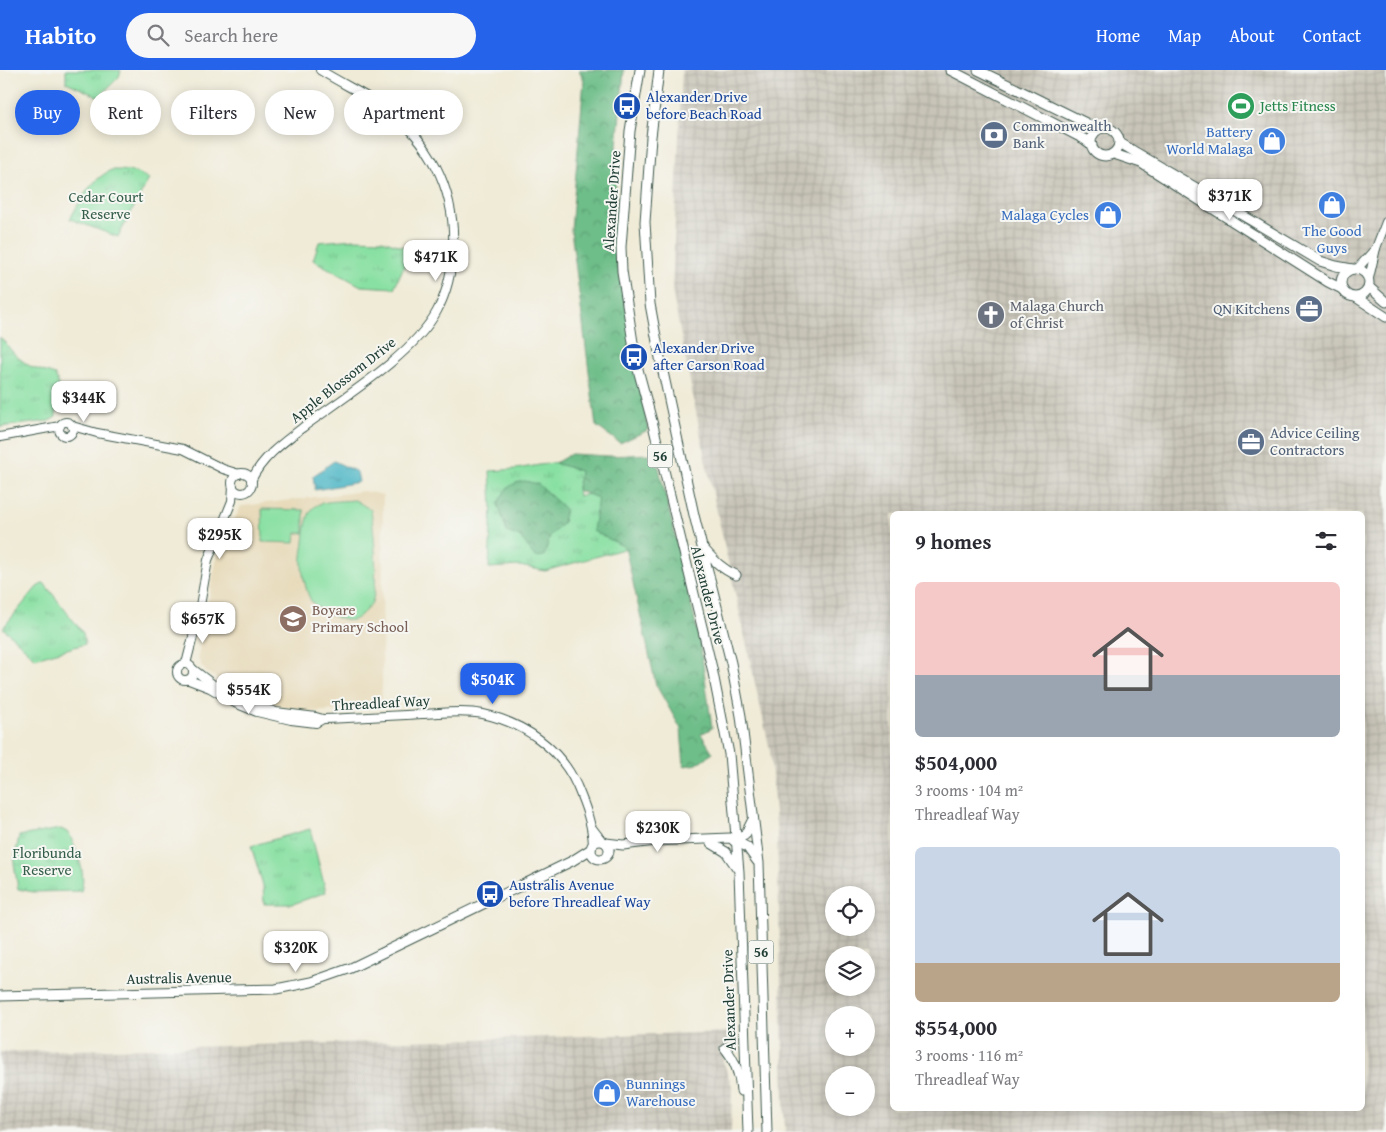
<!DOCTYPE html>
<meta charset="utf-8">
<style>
body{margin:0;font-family:"Gentium Book Plus",serif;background:#f7f7f7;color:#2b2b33;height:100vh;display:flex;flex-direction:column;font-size:19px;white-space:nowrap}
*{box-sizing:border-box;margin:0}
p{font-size:16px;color:#7c7c81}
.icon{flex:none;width:28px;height:28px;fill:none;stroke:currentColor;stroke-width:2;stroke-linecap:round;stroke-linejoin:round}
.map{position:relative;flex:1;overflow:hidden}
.panel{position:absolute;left:890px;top:441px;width:475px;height:600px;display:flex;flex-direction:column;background:#fff;border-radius:8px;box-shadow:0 2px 12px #0003}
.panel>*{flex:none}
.guide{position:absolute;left:15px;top:20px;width:475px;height:45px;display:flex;gap:10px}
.fabs{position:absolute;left:825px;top:816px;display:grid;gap:10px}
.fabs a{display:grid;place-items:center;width:50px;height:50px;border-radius:50%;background:#fff;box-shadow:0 2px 12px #0003;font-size:25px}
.price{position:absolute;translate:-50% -42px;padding:0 11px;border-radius:10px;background:#fff;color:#222;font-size:16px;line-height:32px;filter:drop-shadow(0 1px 2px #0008)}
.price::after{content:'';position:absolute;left:50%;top:30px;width:15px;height:11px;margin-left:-8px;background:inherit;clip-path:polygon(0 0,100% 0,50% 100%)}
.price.selected{background:#2563eb;color:#fff}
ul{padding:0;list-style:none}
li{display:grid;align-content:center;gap:10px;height:265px;padding:0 25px}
li span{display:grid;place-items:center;height:155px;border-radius:8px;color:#555}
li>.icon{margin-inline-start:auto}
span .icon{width:90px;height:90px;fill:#fffc;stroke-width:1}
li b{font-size:21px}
h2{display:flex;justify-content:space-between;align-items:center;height:60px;padding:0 25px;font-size:21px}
.pill{padding:0 18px;border-radius:22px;background:#fff;box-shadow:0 2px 12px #0003;font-size:18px;line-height:45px}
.pill.selected{background:#2563eb;color:#fff}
header{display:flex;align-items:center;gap:30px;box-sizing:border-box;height:70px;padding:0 25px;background:#2563eb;color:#fff}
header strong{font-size:24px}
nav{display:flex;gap:28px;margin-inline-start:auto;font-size:18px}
.search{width:350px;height:45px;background:#f7f7f7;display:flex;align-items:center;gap:12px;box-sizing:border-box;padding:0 18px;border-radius:28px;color:#7c7c81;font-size:19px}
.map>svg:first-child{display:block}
.built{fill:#e7daba}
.industrial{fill:url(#industrial-grid);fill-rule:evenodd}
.grass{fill:url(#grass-tufts);stroke:#548e6c}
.forest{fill:url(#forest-crowns);stroke:#467e5e}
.garden{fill:#89e0a3;stroke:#548e6c}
.water{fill:url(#water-ripples);stroke:#34797c}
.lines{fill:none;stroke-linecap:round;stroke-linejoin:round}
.minor-casing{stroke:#3e574c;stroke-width:10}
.major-casing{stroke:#3e574c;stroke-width:11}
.minor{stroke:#fff;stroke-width:8}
.major{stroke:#fff;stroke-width:9}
.labels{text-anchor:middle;stroke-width:4;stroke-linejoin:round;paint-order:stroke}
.shield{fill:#f6f6f2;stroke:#60746d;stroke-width:1}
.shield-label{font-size:14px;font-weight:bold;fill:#1f3d34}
.transit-label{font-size:15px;fill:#164399;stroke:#f6f6f2;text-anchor:start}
.leisure-label{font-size:15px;fill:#27864d;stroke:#f6f6f2;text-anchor:start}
.service-label{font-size:15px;fill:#4e5e75;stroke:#f6f6f2;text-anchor:start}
.shop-label{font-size:15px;fill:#366cbe;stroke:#f6f6f2;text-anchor:end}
.park-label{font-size:15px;fill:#345e4a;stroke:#f6f6f2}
.street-label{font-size:15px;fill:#1f3d34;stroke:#f6f6f2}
.worship-label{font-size:15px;fill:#5b616d;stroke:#f6f6f2;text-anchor:start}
.education-label{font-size:15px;fill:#785e54;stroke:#f6f6f2;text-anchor:start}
</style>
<header>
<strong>Habito</strong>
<div class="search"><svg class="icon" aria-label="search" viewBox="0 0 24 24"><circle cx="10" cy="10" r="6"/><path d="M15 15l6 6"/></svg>Search here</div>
<nav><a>Home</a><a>Map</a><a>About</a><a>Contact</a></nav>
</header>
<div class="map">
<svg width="1386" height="1062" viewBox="0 0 1386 1062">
<defs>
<pattern id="industrial-grid" width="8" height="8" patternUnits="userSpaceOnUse" patternTransform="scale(1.25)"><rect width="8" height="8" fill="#c8c4b8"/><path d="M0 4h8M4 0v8" fill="none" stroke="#aba99f"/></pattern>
<pattern id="grass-tufts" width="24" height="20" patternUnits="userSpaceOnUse" patternTransform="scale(1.25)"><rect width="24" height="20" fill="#89e0a3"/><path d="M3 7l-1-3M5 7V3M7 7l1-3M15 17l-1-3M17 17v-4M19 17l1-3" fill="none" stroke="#76c18d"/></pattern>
<pattern id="forest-crowns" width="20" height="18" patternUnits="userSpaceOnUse" patternTransform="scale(1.25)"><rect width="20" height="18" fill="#6ebe89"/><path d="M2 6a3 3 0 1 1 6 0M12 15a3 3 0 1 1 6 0" fill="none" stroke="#5a9c71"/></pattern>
<pattern id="water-ripples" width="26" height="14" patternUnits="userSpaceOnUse" patternTransform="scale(1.25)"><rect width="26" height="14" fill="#49b5c5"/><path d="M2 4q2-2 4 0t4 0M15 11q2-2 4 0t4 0" fill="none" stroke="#3c94a1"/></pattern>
</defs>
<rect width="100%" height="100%" fill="#f6f6f2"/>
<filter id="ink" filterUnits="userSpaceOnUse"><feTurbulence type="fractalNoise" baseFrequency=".02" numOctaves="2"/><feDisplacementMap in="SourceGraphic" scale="10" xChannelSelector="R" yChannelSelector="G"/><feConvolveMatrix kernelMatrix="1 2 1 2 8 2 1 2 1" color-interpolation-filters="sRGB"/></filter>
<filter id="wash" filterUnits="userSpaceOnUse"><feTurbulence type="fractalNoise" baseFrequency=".0096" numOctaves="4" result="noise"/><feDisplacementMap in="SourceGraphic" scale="20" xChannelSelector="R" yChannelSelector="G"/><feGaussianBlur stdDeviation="1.12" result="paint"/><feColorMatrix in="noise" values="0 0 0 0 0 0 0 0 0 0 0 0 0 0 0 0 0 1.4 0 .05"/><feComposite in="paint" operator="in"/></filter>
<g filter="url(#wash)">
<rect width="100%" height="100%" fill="#f0ebd7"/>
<polygon class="built" points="364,421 383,425 382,637 308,642 277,635 249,627 207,603 201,595 198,587 201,567 216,492 221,477 241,436"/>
<g class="industrial">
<path d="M682 0H1386V1062H785L777 766 770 680 706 392 672 220ZM892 444H1362V1039H892ZM834 825H866V858H834ZM834 885H866V918H834ZM834 945H866V978H834ZM834 1005H866V1038H834Z"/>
<polygon points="733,962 723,991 732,1016 731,1062 0,1062 0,982"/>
</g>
<g class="grass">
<polygon points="66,0 121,0 119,7 99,27 66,12"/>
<path d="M111 100C126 100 136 101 149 109L118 167 70 149C82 128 89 112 111 100Z"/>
<polygon points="354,169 382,170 407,178 406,192 394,218 361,216 313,190 319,172"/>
<polygon points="0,267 16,286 31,297 55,305 59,316 56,347 49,351 0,357"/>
<polygon points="587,387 577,416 578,426 589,424 597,427 598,438 627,478 545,501 520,496 489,498 492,435 490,401 516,399"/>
<polygon points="44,513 83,563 85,574 35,588 3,558 37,517"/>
<path d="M61 759 69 763C76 781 87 802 81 821L33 822 18 819 14 793 19 766Z"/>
<polygon points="310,759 326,822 293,834 264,834 263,815 251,776"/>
</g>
<g class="forest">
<polygon points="579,0 624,0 615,97 618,196 648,360 620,373 596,356 571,160 584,10"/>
<polygon points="571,384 609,386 649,384 659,398 700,572 712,658 701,664 713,683 697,694 684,696 681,659 656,615 625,477 593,461 598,428 577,420 580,401 555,393"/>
<path d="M525 411 538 414 565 439 563 453 550 466 544 486 536 487C529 482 527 472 519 467 516 465 511 464 507 462L498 434C504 421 510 412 525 411Z"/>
</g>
<g class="garden">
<path d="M355 430 371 440C374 459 379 515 372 532 371 535 367 538 365 541 362 544 357 549 353 550 341 552 320 541 312 532 307 526 302 503 302 495 301 488 303 479 304 472 308 428 315 433 355 430Z"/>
<polygon points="262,439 304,440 304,463 296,463 295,473 263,472"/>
</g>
<polygon class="water" points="334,391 357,402 359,412 315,420 313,406"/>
</g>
<g filter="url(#ink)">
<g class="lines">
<defs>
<g id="minor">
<polyline points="1357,199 1376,178"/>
<polyline points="1369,208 1376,178 1386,152"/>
<circle cx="66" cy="359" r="7"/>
<polyline points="72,356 97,363 183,379 223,399 239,404"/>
<polyline points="0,367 60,356"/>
<circle cx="242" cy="413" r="10"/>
<path d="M251 411C262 387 285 371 306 355 346 326 414 284 437 241 450 217 454 187 453 160 450 108 423 62 379 34 360 22 339 12 320 0"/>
<circle cx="185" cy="602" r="8"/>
<polyline points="186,594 198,547 208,490 232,431 233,416"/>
<polyline points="194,600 215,616"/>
<path d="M189 610 210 618 235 633 257 642 291 650 316 653 323 649C356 648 389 646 422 644 442 643 464 640 483 644 524 653 560 678 577 716 585 735 592 753 593 774"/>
<polyline points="231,626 276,642 316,647 323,649"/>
<polyline points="592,758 602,771"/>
</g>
<g id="major">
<polyline points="640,0 630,61 621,177 622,201 636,292 653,355 712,598 729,684 739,802 748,1062"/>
<polyline points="659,0 651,67 645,152 650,234 660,288 694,445 731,593 741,646 759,793 767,1062"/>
<polyline points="950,0 1084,69 1092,75"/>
<polyline points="978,0 1090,55 1101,58"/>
<circle cx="1105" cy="72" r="14"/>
<polyline points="1120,73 1320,191 1336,196 1352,199"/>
<polyline points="1114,84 1141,93 1328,212 1342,219"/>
<circle cx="1355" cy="213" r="14"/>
<polyline points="1369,217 1386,232"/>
<polyline points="1357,228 1386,247"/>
<path d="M703 478C713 489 721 499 736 505"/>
<circle cx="600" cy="780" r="9"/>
<polyline points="734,771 745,765 752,751"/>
<polyline points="606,773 623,775 655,771 730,768 747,777 757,791"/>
<polyline points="711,773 726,782 737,798"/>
<polyline points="0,926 276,919 311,912 351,898 572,791 591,779"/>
<path d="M725 978C735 990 740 1006 741 1021"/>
</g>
</defs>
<use href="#minor" class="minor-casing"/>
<use href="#major" class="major-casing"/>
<use href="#minor" class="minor"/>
<use href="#major" class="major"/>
</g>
</g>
<defs>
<symbol id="bus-disc" viewBox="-11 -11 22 22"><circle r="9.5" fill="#1a4fb4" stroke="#f6f6f2"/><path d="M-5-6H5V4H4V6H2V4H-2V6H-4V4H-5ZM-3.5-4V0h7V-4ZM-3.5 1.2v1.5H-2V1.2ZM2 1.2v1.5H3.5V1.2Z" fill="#fff"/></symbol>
<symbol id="stadium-disc" viewBox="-11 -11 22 22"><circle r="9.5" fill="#2e9e5b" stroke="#f6f6f2"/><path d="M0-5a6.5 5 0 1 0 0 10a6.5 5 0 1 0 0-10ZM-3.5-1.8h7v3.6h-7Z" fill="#fff"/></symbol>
<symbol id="bank-disc" viewBox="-11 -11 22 22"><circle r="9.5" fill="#5c6f8a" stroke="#f6f6f2"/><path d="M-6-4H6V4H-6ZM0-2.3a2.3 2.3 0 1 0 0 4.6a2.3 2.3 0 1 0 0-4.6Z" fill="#fff"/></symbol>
<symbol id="shop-disc" viewBox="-11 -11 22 22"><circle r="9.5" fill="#3f7fe0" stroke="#f6f6f2"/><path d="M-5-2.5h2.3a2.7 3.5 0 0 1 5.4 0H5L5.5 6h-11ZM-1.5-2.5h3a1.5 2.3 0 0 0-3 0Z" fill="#fff"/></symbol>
<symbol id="office-disc" viewBox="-11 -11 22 22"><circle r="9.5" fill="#5c6f8a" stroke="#f6f6f2"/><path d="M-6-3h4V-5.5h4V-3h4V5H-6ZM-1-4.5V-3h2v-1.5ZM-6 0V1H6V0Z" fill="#fff"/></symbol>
<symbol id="church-disc" viewBox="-11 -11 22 22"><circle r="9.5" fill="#6b7280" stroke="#f6f6f2"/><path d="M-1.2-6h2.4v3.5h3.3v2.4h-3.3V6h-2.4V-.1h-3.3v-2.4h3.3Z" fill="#fff"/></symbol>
<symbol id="school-disc" viewBox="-11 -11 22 22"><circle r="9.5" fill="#8d6e63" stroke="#f6f6f2"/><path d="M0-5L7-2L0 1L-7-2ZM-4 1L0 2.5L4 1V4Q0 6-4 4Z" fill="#fff"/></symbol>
</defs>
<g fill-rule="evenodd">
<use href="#bus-disc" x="611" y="20" width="32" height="32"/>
<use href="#stadium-disc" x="1225" y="20" width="32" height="32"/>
<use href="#bank-disc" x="978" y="49" width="32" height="32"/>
<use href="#shop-disc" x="1256" y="55" width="32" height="32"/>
<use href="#shop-disc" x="1316" y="119" width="32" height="32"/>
<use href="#shop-disc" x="1092" y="129" width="32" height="32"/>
<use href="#office-disc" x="1293" y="223" width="32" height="32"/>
<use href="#church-disc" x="975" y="229" width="32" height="32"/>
<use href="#bus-disc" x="618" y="271" width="32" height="32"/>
<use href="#office-disc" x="1235" y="356" width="32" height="32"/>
<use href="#school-disc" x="277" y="533" width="32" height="32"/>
<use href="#bus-disc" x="474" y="808" width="32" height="32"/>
<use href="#shop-disc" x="591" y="1007" width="32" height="32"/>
</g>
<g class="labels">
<g class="shield">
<rect x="647.5" y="374.5" width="25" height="23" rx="4"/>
<rect x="748.5" y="870.5" width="25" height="23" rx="4"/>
</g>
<g class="shield-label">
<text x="660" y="391">56</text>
<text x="761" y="887">56</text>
</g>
<g class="transit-label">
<text x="646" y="32">Alexander Drive<tspan x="646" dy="17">before Beach Road</tspan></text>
<text x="653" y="283">Alexander Drive<tspan x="653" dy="17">after Carson Road</tspan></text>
<text x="509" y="820">Australis Avenue<tspan x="509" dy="17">before Threadleaf Way</tspan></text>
</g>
<g class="leisure-label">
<text x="1260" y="41">Jetts Fitness</text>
</g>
<g class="service-label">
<text x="1013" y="61">Commonwealth<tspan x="1013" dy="17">Bank</tspan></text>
<text x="1290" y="244" text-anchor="end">QN Kitchens</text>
<text x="1270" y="368">Advice Ceiling<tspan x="1270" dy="17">Contractors</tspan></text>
</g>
<g class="shop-label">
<text x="1253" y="67">Battery<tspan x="1253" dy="17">World Malaga</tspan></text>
<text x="1089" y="150">Malaga Cycles</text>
<text x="1332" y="166" text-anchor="middle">The Good<tspan x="1332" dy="17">Guys</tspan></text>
<text x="626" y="1019" text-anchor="start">Bunnings<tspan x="626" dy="17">Warehouse</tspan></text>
</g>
<g class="park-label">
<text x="106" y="132">Cedar Court<tspan x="106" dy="17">Reserve</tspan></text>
<text x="47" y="788">Floribunda<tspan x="47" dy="17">Reserve</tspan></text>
</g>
<g class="street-label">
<text transform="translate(612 131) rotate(-86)" y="5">Alexander Drive</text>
<text transform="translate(343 310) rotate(-38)" y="5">Apple Blossom Drive</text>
<text transform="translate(708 525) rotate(76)" y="5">Alexander Drive</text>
<text transform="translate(381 633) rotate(-3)" y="5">Threadleaf Way</text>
<text transform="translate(179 908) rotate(-1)" y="5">Australis Avenue</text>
<text transform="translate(729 930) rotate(-92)" y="5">Alexander Drive</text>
</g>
<g class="worship-label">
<text x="1010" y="241">Malaga Church<tspan x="1010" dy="17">of Christ</tspan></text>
</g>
<g class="education-label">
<text x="312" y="545">Boyare<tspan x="312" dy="17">Primary School</tspan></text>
</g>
</g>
</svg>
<div class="fabs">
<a><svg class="icon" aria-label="locate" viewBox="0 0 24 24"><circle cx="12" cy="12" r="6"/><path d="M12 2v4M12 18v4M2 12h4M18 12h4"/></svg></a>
<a><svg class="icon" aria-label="layers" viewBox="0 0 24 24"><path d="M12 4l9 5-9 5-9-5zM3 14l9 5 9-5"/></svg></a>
<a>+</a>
<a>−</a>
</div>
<b class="price" style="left:1230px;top:151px">$371K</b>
<b class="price" style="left:436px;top:212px">$471K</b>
<b class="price" style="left:84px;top:353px">$344K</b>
<b class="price" style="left:220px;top:490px">$295K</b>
<b class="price" style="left:203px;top:574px">$657K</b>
<b class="price selected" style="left:493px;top:635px">$504K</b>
<b class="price" style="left:249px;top:645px">$554K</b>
<b class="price" style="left:658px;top:783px">$230K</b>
<b class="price" style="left:296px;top:903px">$320K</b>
<div class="guide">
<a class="pill selected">Buy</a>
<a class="pill">Rent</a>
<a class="pill">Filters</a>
<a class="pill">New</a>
<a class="pill">Apartment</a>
</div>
<section class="panel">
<h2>9 homes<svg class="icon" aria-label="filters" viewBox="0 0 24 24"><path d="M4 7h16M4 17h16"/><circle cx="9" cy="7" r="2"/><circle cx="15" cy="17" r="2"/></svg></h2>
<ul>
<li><span style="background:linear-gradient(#f6c9c9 60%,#9aa5b1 0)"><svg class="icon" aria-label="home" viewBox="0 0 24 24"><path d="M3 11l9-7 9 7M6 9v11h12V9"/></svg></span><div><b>$504,000</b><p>3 rooms · 104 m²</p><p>Threadleaf Way</p></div></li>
<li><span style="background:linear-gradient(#c9d6e8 75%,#b9a48a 0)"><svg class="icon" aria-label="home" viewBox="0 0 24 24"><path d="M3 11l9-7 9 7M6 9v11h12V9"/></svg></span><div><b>$554,000</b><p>3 rooms · 116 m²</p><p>Threadleaf Way</p></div></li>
</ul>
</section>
</div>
